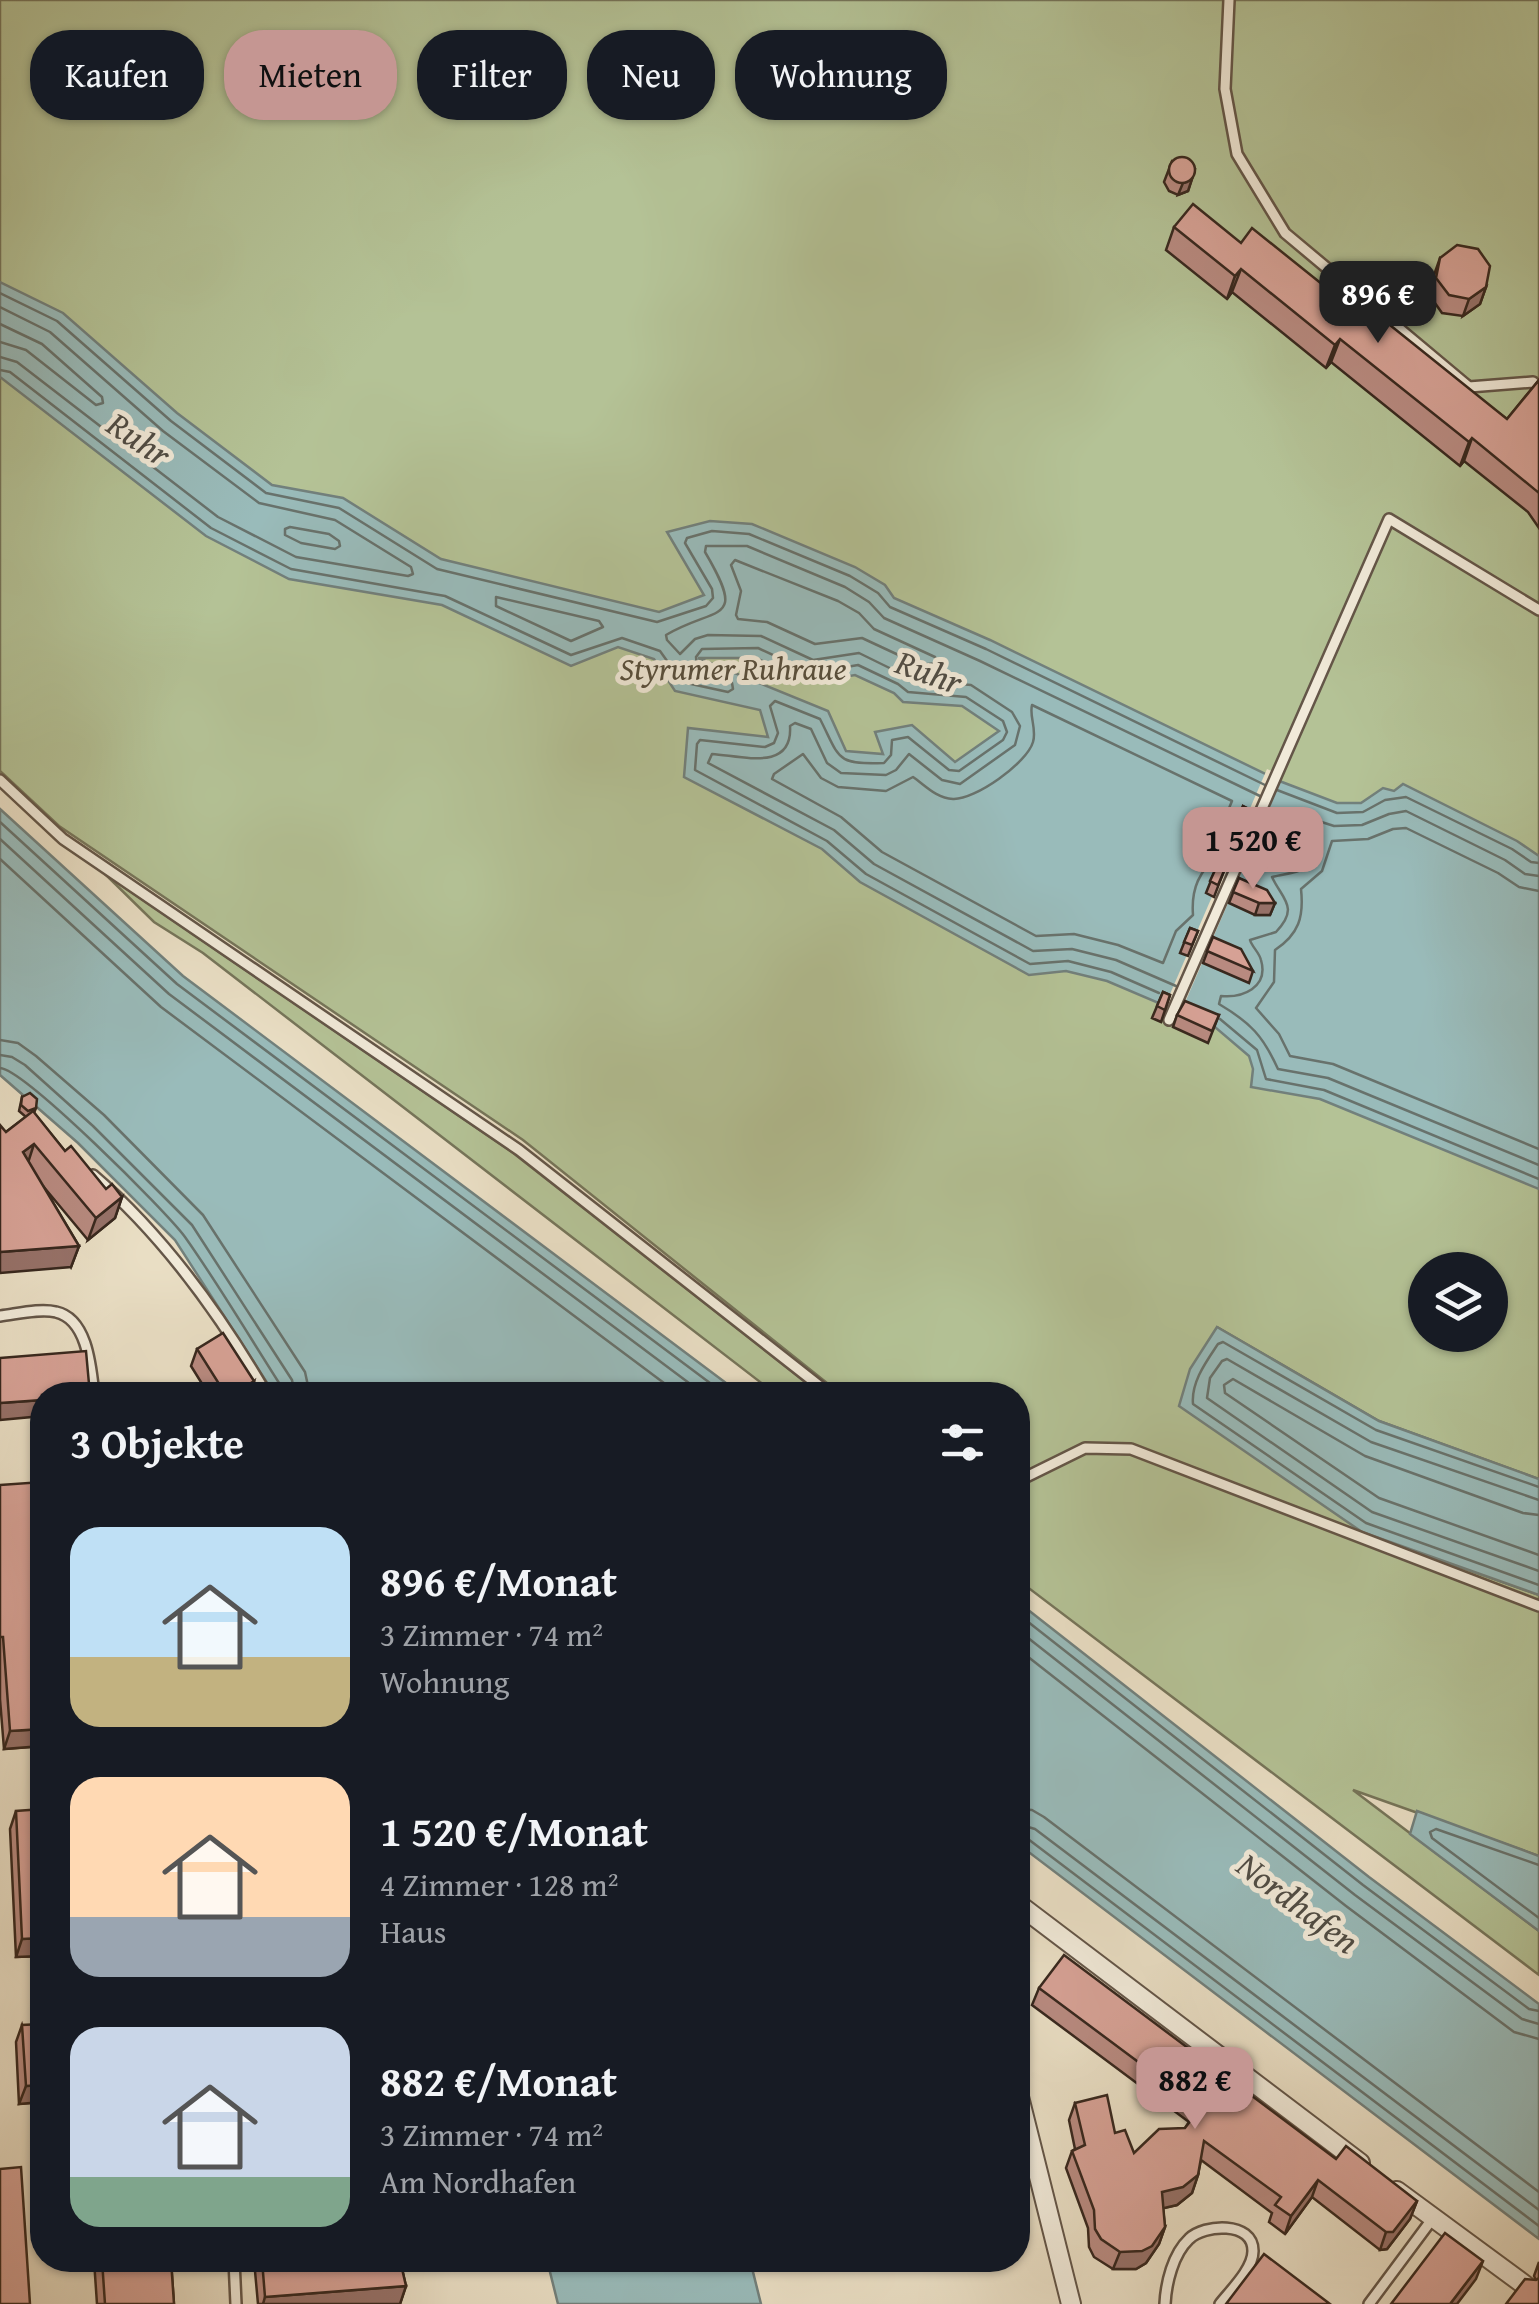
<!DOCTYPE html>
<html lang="de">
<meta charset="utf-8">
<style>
body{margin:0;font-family:"Gentium Book Plus",serif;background:#20242c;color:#f1f3f6;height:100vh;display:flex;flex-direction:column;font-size:38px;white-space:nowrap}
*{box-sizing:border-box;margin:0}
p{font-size:32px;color:#9ea1a6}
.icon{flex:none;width:55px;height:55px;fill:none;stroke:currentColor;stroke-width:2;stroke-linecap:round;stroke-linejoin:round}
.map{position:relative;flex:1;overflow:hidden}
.details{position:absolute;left:30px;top:1382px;width:1000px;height:890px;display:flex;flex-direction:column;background:#171b24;border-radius:40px;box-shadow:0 2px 8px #0004}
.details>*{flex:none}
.banner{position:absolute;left:30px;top:30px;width:1000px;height:90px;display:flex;gap:20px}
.tools{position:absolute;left:1408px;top:1252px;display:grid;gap:20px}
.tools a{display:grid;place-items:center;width:100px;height:100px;border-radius:50%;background:#171b24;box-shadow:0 2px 8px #0004;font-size:50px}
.price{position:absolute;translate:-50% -85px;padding:0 22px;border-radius:20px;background:#c59692;color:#111;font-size:32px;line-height:65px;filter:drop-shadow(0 2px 5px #0008)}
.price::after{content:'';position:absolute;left:50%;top:60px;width:30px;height:22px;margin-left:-15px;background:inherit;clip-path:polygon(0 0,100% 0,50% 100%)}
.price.current{background:#222;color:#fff}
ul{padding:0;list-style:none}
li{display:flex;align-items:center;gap:30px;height:250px;padding:0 40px}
li span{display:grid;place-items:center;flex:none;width:280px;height:200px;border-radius:30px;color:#555}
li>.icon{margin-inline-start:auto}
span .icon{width:120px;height:120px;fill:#fffc;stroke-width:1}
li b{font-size:42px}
h2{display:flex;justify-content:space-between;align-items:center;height:120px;padding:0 40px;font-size:42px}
.tag{padding:0 35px;border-radius:40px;background:#171b24;box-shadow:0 2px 8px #0004;font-size:35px;line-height:90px}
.tag.current{background:#c59692;color:#111}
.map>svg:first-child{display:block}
.green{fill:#b4c296;stroke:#76755a;stroke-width:2.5;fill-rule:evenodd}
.water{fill:#99bbba;stroke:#72807c;stroke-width:2.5;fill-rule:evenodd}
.pier{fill:#e9dec4}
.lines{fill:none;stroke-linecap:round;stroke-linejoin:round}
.shore{stroke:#68726c;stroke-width:2.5}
.service-casing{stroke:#645648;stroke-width:14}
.minor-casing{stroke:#645648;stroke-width:22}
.service{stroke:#f1ead9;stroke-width:9}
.minor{stroke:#f1ead9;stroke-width:18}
.wall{fill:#b88a80;stroke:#38281e;stroke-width:2.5}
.shaded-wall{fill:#967168;stroke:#38281e;stroke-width:2.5}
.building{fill:#d6a195;stroke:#38281e;stroke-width:2.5}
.labels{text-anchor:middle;stroke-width:10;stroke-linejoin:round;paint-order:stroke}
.park-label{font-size:32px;font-style:italic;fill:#574e3c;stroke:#f1ead9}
.water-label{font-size:35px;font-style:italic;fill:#504d45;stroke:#f1ead9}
</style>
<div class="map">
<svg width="1539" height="2304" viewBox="0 0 1539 2304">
<rect width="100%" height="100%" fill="#e9dec4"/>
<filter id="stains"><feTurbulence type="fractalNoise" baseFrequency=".002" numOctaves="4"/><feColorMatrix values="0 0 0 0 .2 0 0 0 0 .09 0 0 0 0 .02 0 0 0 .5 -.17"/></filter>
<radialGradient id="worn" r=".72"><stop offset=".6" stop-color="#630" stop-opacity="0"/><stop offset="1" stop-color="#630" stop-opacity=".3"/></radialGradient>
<g class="green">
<path d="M0 0H1539V1479L1379 1421 1217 1327 1362 1532 1539 1595V1856L1353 1790 1539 1931V1975L1018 1580V1395H842L523 1140 59 826 0 771ZM1425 1270H1490V1335H1425Z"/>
<polygon points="105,874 512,1152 822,1395 777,1395 203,953 154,922"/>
</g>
<g class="water">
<path d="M0 282 63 313 177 413 272 485 343 498 441 559 659 612 704 595 667 532 710 521 752 524 855 567 885 585 894 598 990 640 1282 782 1337 803H1361L1383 788 1394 791 1403 784 1517 841 1539 856V1189L1320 1099 1251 1087 1253 1069 1249 1056 1215 1027 1107 981 1066 971 1029 975 860 882 822 849 684 777 688 728 768 737 760 710 675 691 654 659 618 647 571 666 442 605 289 579 206 536 0 377ZM698 658H756L810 683 855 675 894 693 903 702 962 706 999 731 955 762 912 725 875 732 883 754 846 751 828 711Z"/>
<polygon points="0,809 183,976 742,1395 275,1395 175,1240 78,1143 0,1075"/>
<polygon points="1217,1327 1379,1421 1539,1479 1539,1595 1362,1532 1179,1406 1190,1369"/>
<polygon points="1018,1602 1369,1877 1539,2004 1539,2239 1018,1844"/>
<polygon points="1417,1811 1539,1856 1539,1931 1410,1834"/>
<polygon points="547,2260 750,2260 761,2304 558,2304"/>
</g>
<polygon class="pier" points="1267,769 1283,776 1180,1014 1164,1008"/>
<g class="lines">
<g class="shore">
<polyline points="0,293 57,321 171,421 266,493 339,508 437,569 657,622 706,606 713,598 712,589 685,543 687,538 712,531 749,534 850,576 878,593 890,607 986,649 1265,785"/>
<polyline points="0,307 50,332 163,431 259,503 335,520 411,567 413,574 408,576 296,557 218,517 17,362 0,357"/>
<polyline points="0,324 42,344 102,397 103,403 96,405 26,350 0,342"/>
<path d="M0 370 10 372 211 528 291 569 445 596 571 655 622 638 660 651 682 682 728 692 733 689 732 683 697 667 696 657 702 649 758 648 812 673 858 665 898 684 908 692 966 697 1003 721 1007 732 1003 740 959 771 949 770 908 737 892 740 891 755 884 763C835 765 840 758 820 719L775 701 770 706 778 733 774 743 765 747 700 740 697 744 695 770 827 841 866 874 1030 964 1068 961 1111 972 1159 993"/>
<polygon points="290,527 329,534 339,541 340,546 335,549 301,543 285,535 285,529"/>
<polygon points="735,560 838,601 859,613 874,629 935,657 937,663 920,665 862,638 815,644 767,622 738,619 736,615 741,591 731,565"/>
<polygon points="496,597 599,621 603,627 571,641 496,606"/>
<path d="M1032 705 1232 801 1220 830V855C1199 870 1191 889 1193 915L1176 931 1163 963 1118 945 1074 934 1036 936 882 852 841 817 772 779 774 774 803 754 821 778 838 787 886 791 913 777C926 786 936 798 953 799 975 800 1027 763 1033 742 1037 729 1029 716 1032 705Z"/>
<polyline points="1277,790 1337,813 1363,812 1385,800 1406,797 1512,849 1531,862 1539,863"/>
<polyline points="0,822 177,984 726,1395"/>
<polyline points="1311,834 1303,823 1306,817 1334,826 1362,825 1389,814 1406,811 1505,860 1525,874 1539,876"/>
<polyline points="0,839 169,994 705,1395"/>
<path d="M1314 840C1315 875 1295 871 1272 877 1282 899 1300 907 1276 932L1250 940C1252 947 1259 952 1261 960 1269 988 1242 998 1221 996L1219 1004C1251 1023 1263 1036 1278 1069L1328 1078 1539 1165"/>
<polyline points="0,859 161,1007 680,1395"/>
<path d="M1539 891 1519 887 1498 873 1406 828 1393 829 1368 839 1332 841 1322 871 1301 889C1304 917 1299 934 1275 950L1274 982 1256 1008 1279 1034 1290 1056 1333 1064 1539 1149"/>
<path d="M1176 986 1116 960 1072 949 1033 951 874 864 834 830 708 763 712 754C742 756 793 772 790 726L795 723 811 729 827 763 841 773 886 775 896 770 909 754 942 780 960 784 1015 745 1020 726 1012 712 971 685 914 680 859 653 813 660 761 636 708 635 695 639 680 654 667 640 666 635C717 605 748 625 705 552L706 546H747L845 587 869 602 884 618 980 661 1260 796"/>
<polyline points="1220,1019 1257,1050 1266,1079 1324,1090 1539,1179"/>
<polyline points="0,1040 18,1043 36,1056 104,1115 203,1215 305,1372 310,1395"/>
<polyline points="0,1055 12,1057 25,1065 93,1126 192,1225 292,1380 295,1395"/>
<path d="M0 1068C25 1070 166 1211 185 1237 219 1285 249 1336 281 1386L283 1395"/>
<path d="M1539 1487 1376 1430 1223 1342 1218 1344C1206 1362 1191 1382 1193 1404L1366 1523 1539 1585"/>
<polyline points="1539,1500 1371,1442 1227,1359 1222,1361 1210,1378 1207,1398 1372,1512 1539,1571"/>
<polyline points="1539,1515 1523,1513 1365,1456 1233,1379 1224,1385 1225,1393 1379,1498 1539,1555"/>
<polyline points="1018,1614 1363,1885 1529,2009 1539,2011"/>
<polyline points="1018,1630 1355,1895 1522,2019 1539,2024"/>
<polyline points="1018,1649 1346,1906 1514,2032 1539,2039"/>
<polyline points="1018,1809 1032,1810 1044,1817 1539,2192"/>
<polyline points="1018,1824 1035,1829 1539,2210"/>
<polyline points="1018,1836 1028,1839 1539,2226"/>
<polyline points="1539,1865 1436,1829 1430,1832 1432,1838 1539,1918"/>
</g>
<defs>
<g id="service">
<polyline points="1229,0 1225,89 1237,154 1285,233 1469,387 1533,382 1539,387"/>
<polyline points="0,780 63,839 519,1150 831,1395"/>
<polyline points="1169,1020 1389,519 1539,610"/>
<path d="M93 1175C164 1236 220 1314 267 1395"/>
<path d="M0 1316C17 1314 40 1308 56 1312 88 1319 91 1369 94 1395"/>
<polyline points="1018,1481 1085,1448 1131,1449 1539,1606"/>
<polyline points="234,2260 236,2304"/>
<path d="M1165 2304C1166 2283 1173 2254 1189 2239 1204 2224 1253 2221 1253 2251 1253 2269 1231 2290 1220 2304"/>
<polyline points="1369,2304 1433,2218"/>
</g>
<g id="minor">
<polyline points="1018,1904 1360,2163"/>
<polyline points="1018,2093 1071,2304"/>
<polyline points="1397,2191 1526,2286"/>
</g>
</defs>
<use href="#service" class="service-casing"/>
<use href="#minor" class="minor-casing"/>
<use href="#service" class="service"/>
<use href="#minor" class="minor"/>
</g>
<g class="wall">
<polygon points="1172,161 1195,169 1188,191 1178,195 1169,191 1164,182"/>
<polygon points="1174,227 1241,243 1353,309 1507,419 1539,380 1539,528 1528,512 1464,461 1460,466 1331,362 1326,368 1232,292 1227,299 1166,250"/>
<polygon points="1440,258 1486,287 1480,304 1463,316 1442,313 1430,296 1434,275"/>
<polygon points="1243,806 1251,810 1241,835 1232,832"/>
<polygon points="1266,816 1312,837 1302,862 1256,842"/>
<polygon points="1216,868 1224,871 1214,897 1206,893"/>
<polygon points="1239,878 1275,903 1270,915 1255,915 1229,903"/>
<polygon points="1190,928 1198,931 1188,956 1180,953"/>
<polygon points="1213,937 1253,971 1249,983 1203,963"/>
<polygon points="1163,992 1170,995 1161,1022 1152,1018"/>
<polygon points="1177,1015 1219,1015 1208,1043 1173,1027"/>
<polygon points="22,1097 36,1108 34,1113 65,1151 106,1189 122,1197 115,1218 88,1240 43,1186 79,1246 71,1267 6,1132 26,1117 19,1111"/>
<polygon points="197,1349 254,1381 249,1395 209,1395 191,1366"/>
<polygon points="0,1485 42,1746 4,1749 0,1699"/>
<polygon points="16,1811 42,1956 16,1957 10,1829"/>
<polygon points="1039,1988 1336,2159 1417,2201 1410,2219 1387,2249 1380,2250 1312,2197 1285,2234 1269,2222 1272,2213 1201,2160 1198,2175 1192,2193 1177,2205 1163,2208 1165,2227 1159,2244 1146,2263 1136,2269 1113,2269 1094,2257 1089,2247 1088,2228 1066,2168 1072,2151 1075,2149 1069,2120 1075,2103 1115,2133 1134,2153 1185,2128 1189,2122 1032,2005"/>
<polygon points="22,2025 42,2102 19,2104 16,2042"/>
<polygon points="94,2260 171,2260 174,2304 97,2304"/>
<polygon points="254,2260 400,2260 406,2286 400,2304 258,2304"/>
<polygon points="1539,2262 1539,2304 1536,2280 1534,2276"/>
</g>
<g class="shaded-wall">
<polygon points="1192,179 1188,191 1178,195 1183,183"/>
<polygon points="1241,269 1232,292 1227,299 1235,276"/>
<polygon points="1486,287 1480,304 1463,316 1469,299"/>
<polygon points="1340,339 1331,362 1326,368 1335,345"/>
<polygon points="1472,438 1464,461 1460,466 1469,442"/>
<polygon points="1259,903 1275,903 1270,915 1255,915"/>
<polygon points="34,1144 27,1166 23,1152"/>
<polygon points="122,1197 115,1218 88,1240 96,1218"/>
<polygon points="79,1246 71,1267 0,1273 0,1252"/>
<polygon points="254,1381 249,1395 233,1395"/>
<polygon points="42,1400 42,1416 0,1420 0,1403"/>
<polygon points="42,1729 42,1746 4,1749 10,1731"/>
<polygon points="42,1938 42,1956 16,1957 22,1939"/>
<polygon points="42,2085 42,2102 19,2104 26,2086"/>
<polygon points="1198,2175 1192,2193 1177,2205 1156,2210 1162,2192"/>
<polygon points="1318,2180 1312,2197 1285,2234 1291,2216"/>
<polygon points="1417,2201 1410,2219 1387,2249 1380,2250 1386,2232"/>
<polygon points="1165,2227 1159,2244 1146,2263 1136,2269 1113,2269 1120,2252"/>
<polygon points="1483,2261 1476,2279 1457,2304 1450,2304"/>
<polygon points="406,2286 400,2304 263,2304 265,2297"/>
</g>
<g class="building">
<circle cx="1182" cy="170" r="13"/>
<polygon points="1193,204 1241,243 1252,228 1353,309 1360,301 1507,419 1539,380 1539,493 1472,438 1469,442 1340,339 1335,345 1241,269 1235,276 1174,227"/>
<polygon points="1457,245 1478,249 1490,266 1486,287 1469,299 1449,295 1436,278 1440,258"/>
<polygon points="1243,806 1251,810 1245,824 1237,820"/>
<polygon points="1266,816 1312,837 1307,850 1260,830"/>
<polygon points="1216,868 1224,871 1218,885 1210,881"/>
<polygon points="1239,878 1267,890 1275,903 1259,903 1233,892"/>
<polygon points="1190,928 1198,931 1192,945 1184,942"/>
<polygon points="1213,937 1241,949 1253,971 1207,951"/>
<polygon points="1163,992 1170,995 1165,1010 1157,1006"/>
<polygon points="1185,1001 1219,1015 1212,1031 1177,1015"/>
<polygon points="30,1093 37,1099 36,1108 28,1111 21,1105 22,1097"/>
<polygon points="33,1111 65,1151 71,1146 106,1189 112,1184 122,1197 96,1218 34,1144 23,1152 79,1246 0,1252 0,1125 6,1132"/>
<polygon points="223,1333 254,1381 233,1395 226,1395 197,1349"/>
<polygon points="86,1351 90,1395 42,1395 42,1400 0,1403 0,1358"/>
<polygon points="42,1482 42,1729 10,1731 3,1637 0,1637 0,1485"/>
<polygon points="42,1809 42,1938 22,1939 16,1811"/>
<polygon points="1064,1955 1336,2159 1346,2146 1417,2201 1393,2232 1386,2232 1318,2180 1291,2216 1275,2205 1281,2197 1204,2141 1198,2175 1183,2187 1162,2192 1165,2227 1152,2246 1142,2251 1120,2252 1101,2239 1095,2229 1094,2210 1072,2151 1085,2145 1075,2103 1107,2095 1115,2133 1125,2130 1134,2153 1159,2129 1185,2128 1200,2108 1039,1988"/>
<polygon points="42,2024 42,2085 26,2086 22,2025"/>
<polygon points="21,2167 30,2304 0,2304 0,2169"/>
<polygon points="1445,2233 1483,2261 1450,2304 1391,2304"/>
<polygon points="1264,2254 1330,2304 1226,2304"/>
<polygon points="102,2260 171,2260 174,2304 105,2304"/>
<polygon points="262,2260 400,2260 406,2286 265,2297"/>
<polygon points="1539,2278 1539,2304 1506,2304 1525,2279 1536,2280"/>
</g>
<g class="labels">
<g class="park-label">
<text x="733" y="680">Styrumer Ruhraue</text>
</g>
<g class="water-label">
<text transform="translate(139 439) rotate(34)" y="12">Ruhr</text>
<text transform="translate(929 672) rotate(20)" y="12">Ruhr</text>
<text transform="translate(1298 1903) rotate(37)" y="12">Nordhafen</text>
</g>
</g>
<rect width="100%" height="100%" filter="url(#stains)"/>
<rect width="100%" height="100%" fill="url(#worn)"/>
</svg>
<div class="tools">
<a><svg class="icon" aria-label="layers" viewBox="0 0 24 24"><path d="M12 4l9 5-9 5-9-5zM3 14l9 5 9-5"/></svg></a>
</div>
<b class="price current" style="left:1378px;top:346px">896 €</b>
<b class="price" style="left:1253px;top:892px">1 520 €</b>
<b class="price" style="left:1195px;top:2132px">882 €</b>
<div class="banner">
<a class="tag">Kaufen</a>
<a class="tag current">Mieten</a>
<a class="tag">Filter</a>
<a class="tag">Neu</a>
<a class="tag">Wohnung</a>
</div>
<section class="details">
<h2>3 Objekte<svg class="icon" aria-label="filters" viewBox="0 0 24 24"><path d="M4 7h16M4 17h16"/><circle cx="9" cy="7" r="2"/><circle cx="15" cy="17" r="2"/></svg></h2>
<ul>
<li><span style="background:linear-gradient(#bfe0f5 65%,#c2b280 0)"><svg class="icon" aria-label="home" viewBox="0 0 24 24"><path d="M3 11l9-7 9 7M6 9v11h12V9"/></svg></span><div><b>896 €/Monat</b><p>3 Zimmer · 74 m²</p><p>Wohnung</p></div></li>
<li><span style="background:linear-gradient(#ffd9b3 70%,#9aa5b1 0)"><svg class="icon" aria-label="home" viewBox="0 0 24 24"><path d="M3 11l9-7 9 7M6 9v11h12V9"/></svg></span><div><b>1 520 €/Monat</b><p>4 Zimmer · 128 m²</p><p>Haus</p></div></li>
<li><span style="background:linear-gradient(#c9d6e8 75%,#7fa58c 0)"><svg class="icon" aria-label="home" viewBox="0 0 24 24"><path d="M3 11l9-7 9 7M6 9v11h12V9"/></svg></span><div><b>882 €/Monat</b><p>3 Zimmer · 74 m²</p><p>Am Nordhafen</p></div></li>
</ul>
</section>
</div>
